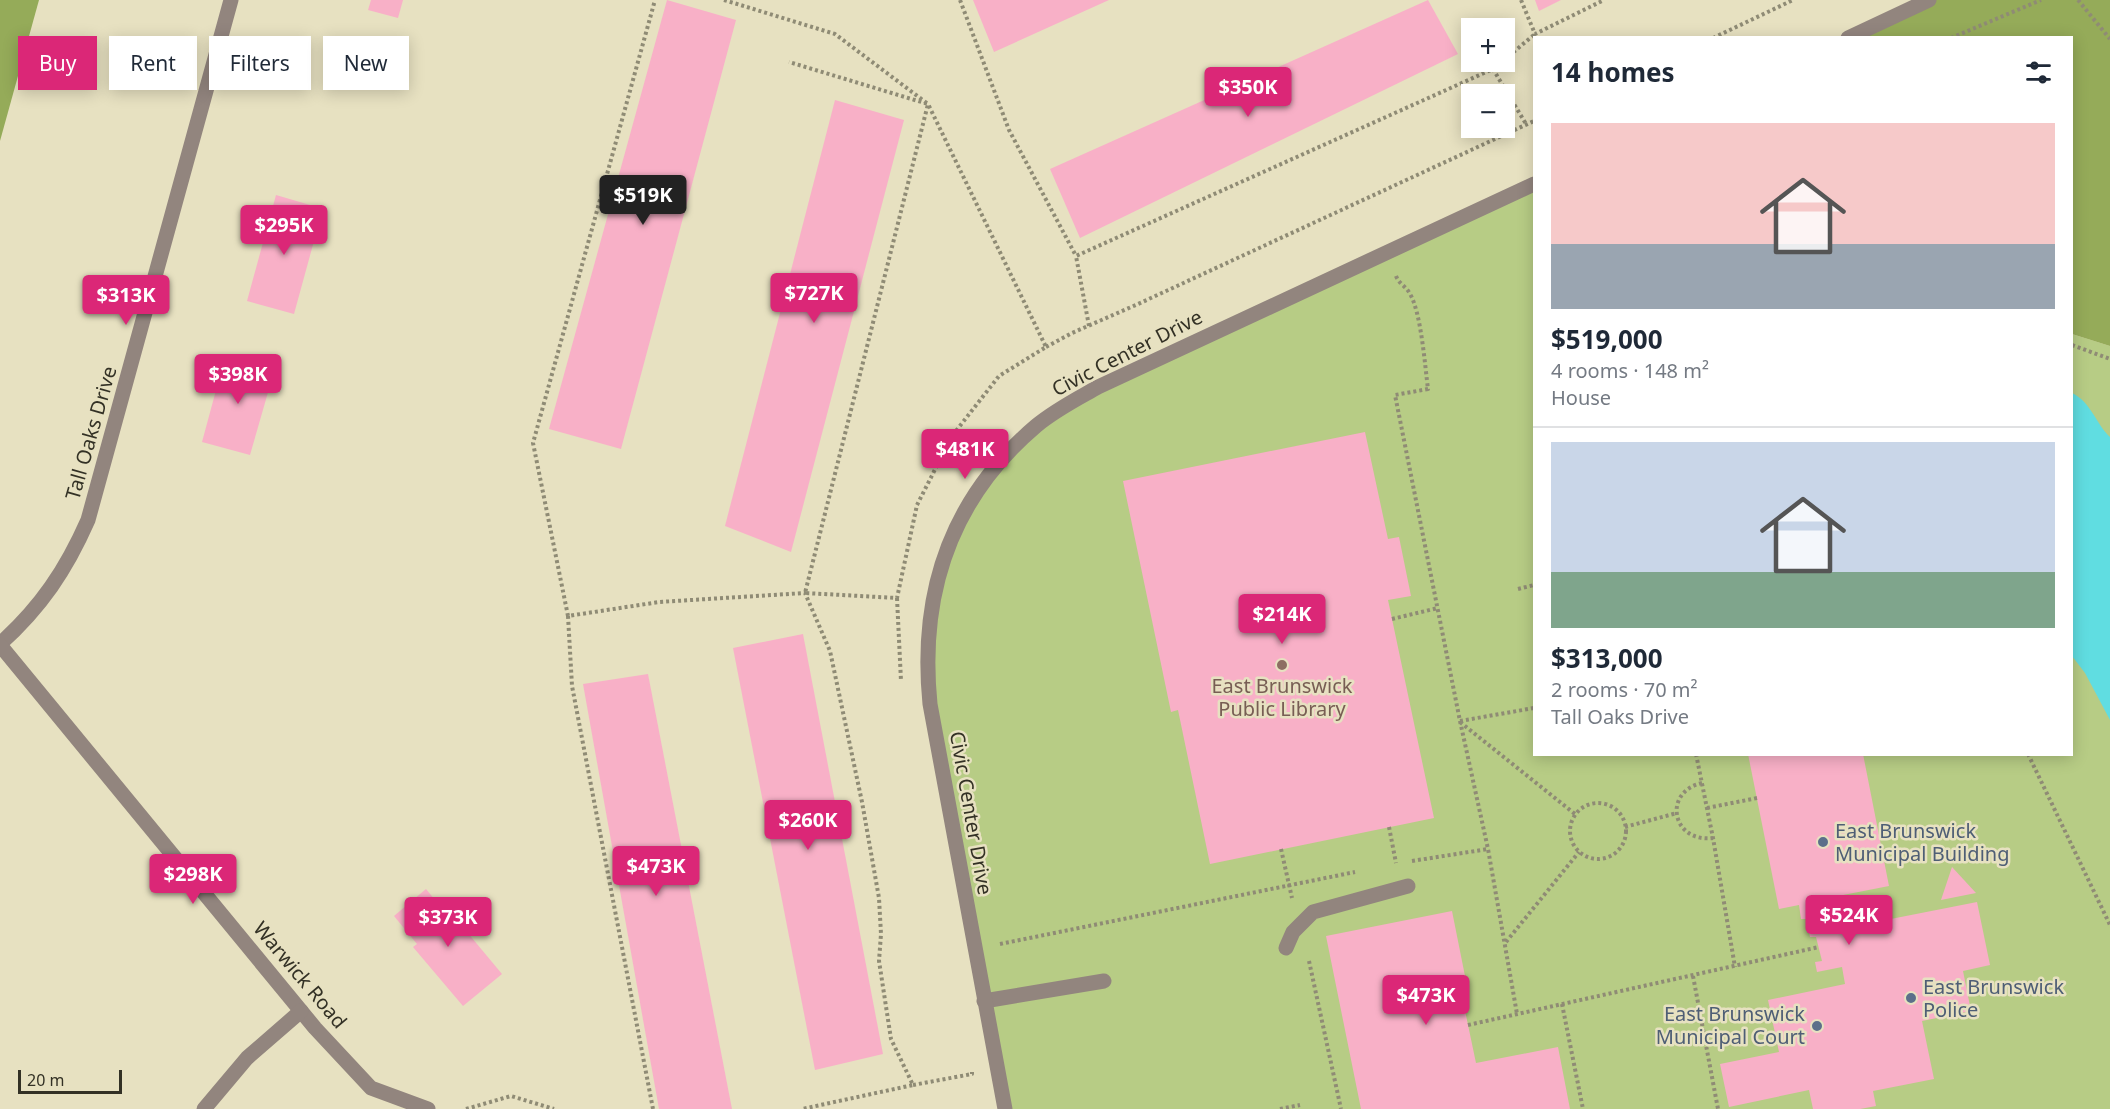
<!DOCTYPE html>
<meta charset="utf-8">
<style>
body{margin:0;font-family:"Noto Sans",sans-serif;background:#f6f6f7;color:#1f2937;height:100vh;display:flex;flex-direction:column;font-size:22px;white-space:nowrap}
*{box-sizing:border-box;margin:0}
p{font-size:20px;color:#747a83}
.icon{flex:none;width:33px;height:33px;fill:none;stroke:currentColor;stroke-width:2;stroke-linecap:round;stroke-linejoin:round}
.map{position:relative;flex:1;overflow:hidden}
.sheet{position:absolute;left:1533px;top:36px;width:540px;height:720px;display:flex;flex-direction:column;background:#fff;border-radius:0px;box-shadow:0 3px 15px #0003}
.sheet>*{flex:none}
.hud{position:absolute;left:18px;top:36px;width:570px;height:54px;display:flex;gap:12px}
.tools{position:absolute;left:1461px;top:18px;display:grid;gap:12px}
.tools a{display:grid;place-items:center;width:54px;height:54px;border-radius:0px;background:#fff;box-shadow:0 3px 15px #0003;font-size:30px}
.scale{position:absolute;left:18px;bottom:15px;width:104px;box-sizing:border-box;padding-left:6px;border:3px solid #333125;border-top:0;font-size:16px;line-height:21px;white-space:nowrap;color:#333125;-webkit-text-stroke:4px #e7e1c1;paint-order:stroke}
.price{position:absolute;translate:-50% -51px;padding:0 14px;border-radius:6px;background:#db2777;color:#fff;font-size:20px;line-height:39px;filter:drop-shadow(0 2px 3px #0008)}
.price::after{content:'';position:absolute;left:50%;top:36px;width:18px;height:14px;margin-left:-9px;background:inherit;clip-path:polygon(0 0,100% 0,50% 100%)}
.price.active{background:#222;color:#fff}
ul{padding:0;list-style:none}
li{display:grid;align-content:center;gap:12px;height:318px;padding:0 18px}
li+li{border-top:2px solid #e0e1e3}
li span{display:grid;place-items:center;height:186px;border-radius:0px;color:#555}
li>.icon{margin-inline-start:auto}
span .icon{width:108px;height:108px;fill:#fffc;stroke-width:1}
li b{font-size:26px}
h2{display:flex;justify-content:space-between;align-items:center;height:72px;padding:0 18px;font-size:26px}
.pill{padding:0 21px;border-radius:0px;background:#fff;box-shadow:0 3px 15px #0003;font-size:21px;line-height:54px}
.pill.active{background:#db2777;color:#fff}
.map>svg:first-child{display:block}
.green{fill:#b7cc85}
.forest{fill:#95ab59}
.water{fill:#60dde1}
.building{fill:#f8b0c7}
.lines{fill:none;stroke-linecap:round;stroke-linejoin:round}
.path{stroke:#8f8b75;stroke-width:4;stroke-dasharray:3 3;stroke-linecap:butt}
.minor{stroke:#92857e;stroke-width:15}
.education-dot{fill:#8d6e63;stroke:#e7e1c1;stroke-width:2}
.service-dot{fill:#5c6f8a;stroke:#e7e1c1;stroke-width:2}
.labels{text-anchor:middle;stroke-width:5;stroke-linejoin:round;paint-order:stroke}
.street-label{font-size:20px;fill:#333125;stroke:#e7e1c1}
.education-label{font-size:20px;fill:#785e54;stroke:#e7e1c1}
.service-label{font-size:20px;fill:#4e5e75;stroke:#e7e1c1;text-anchor:start}
</style>
<div class="map">
<svg width="2110" height="1109" viewBox="0 0 2110 1109">
<rect width="100%" height="100%" fill="#e7e1c1"/>
<polygon class="green" points="1534,184 1534,754 2072,754 2072,334 2110,346 2110,1109 1005,1109 930,704 930,611 975,495 1063,407"/>
<g class="forest">
<polygon points="0,0 39,0 0,141"/>
<polygon points="1929,0 2110,0 2110,346 2072,334 2072,38 1848,38"/>
</g>
<path class="water" d="M2072 393C2091 402 2096 424 2110 437V720L2085 673 2072 656Z"/>
<g class="building">
<polygon points="371,0 403,0 398,18 368,10"/>
<polygon points="667,0 736,20 621,449 549,429"/>
<polygon points="973,0 1109,0 994,52"/>
<polygon points="1428,0 1458,54 1080,238 1050,169"/>
<polygon points="1535,0 1561,0 1539,11"/>
<polygon points="835,100 904,120 791,552 725,526"/>
<polygon points="276,195 317,207 309,239 314,241 294,314 247,301"/>
<polygon points="229,354 272,366 267,381 271,382 250,455 202,442 222,368 225,369"/>
<polygon points="1365,432 1388,539 1399,537 1411,596 1388,600 1434,818 1210,864 1178,710 1171,712 1123,481"/>
<polygon points="803,634 883,1054 815,1070 733,648"/>
<polygon points="648,674 732,1109 659,1109 583,684"/>
<polygon points="1748,754 1863,754 1889,886 1838,896 1845,928 1977,902 1990,965 1963,971 1971,1011 1922,1021 1934,1079 1873,1091 1876,1106 1860,1109 1813,1109 1809,1090 1729,1107 1720,1064 1779,1052 1768,1000 1845,984 1842,967 1817,972 1815,962 1822,961 1816,937 1810,937 1806,919 1801,919 1799,905 1779,909"/>
<polygon points="1952,867 1976,893 1941,900"/>
<polygon points="426,889 449,917 452,914 502,974 463,1006 413,947 417,944 394,916"/>
<polygon points="1452,911 1466,981 1459,982 1476,1063 1558,1047 1570,1109 1361,1109 1326,936"/>
</g>
<g class="lines">
<g class="path">
<polyline points="724,0 835,34 928,104 805,593 897,598 917,505 952,436 999,376 1046,347 928,104 789,62"/>
<polyline points="960,0 1009,130 1076,256"/>
<polyline points="1521,0 1535,34 1604,0"/>
<polyline points="2078,0 2110,39"/>
<polyline points="1713,38 1793,0"/>
<polyline points="1951,38 2041,0"/>
<polyline points="1504,60 1535,34"/>
<polyline points="1503,62 1493,69 1526,124"/>
<path d="M1396 276C1399 284 1406 286 1410 294 1421 312 1425 366 1428 389L1395 395 1460 721 1488 849 1517 1014"/>
<polyline points="1089,326 1076,256 1493,69"/>
<polyline points="2072,345 2110,359"/>
<polyline points="1046,347 1072,333 1138,304 1534,121"/>
<polyline points="1518,589 1534,585"/>
<polyline points="897,598 901,681"/>
<polyline points="568,616 533,443 655,0"/>
<polyline points="1392,619 1438,608"/>
<polyline points="1460,721 1534,708"/>
<polyline points="1460,722 1575,814"/>
<polyline points="1696,754 1713,838 1735,967"/>
<polyline points="2028,754 2110,925"/>
<path d="M1702 783C1662 792 1672 843 1713 838"/>
<circle cx="1598" cy="831" r="28"/>
<polyline points="1707,808 1757,798"/>
<polyline points="1389,827 1396,863"/>
<polyline points="1625,827 1677,813"/>
<polyline points="1281,849 1292,898"/>
<polyline points="1412,861 1488,849"/>
<polyline points="1506,942 1579,852"/>
<polyline points="1000,944 1355,872"/>
<polyline points="1309,961 1341,1109"/>
<polyline points="1693,976 1718,1109"/>
<polyline points="1562,1004 1583,1109"/>
<polyline points="1468,1025 1819,947"/>
<polyline points="913,1085 972,1074 972,1072"/>
<polyline points="466,1109 511,1096 554,1109"/>
<polyline points="653,1109 572,686 568,616 659,602 805,593 830,651 862,802 879,898 881,934 879,961 891,1039 913,1085 802,1109"/>
<polyline points="1280,1109 1300,1105"/>
</g>
<g class="minor">
<polyline points="1848,38 1929,0"/>
<path d="M0 644C41 607 66 570 88 520L231 0"/>
<polyline points="0,645 315,1028 371,1088 428,1109"/>
<polyline points="1286,948 1293,932 1313,912 1408,886"/>
<polyline points="984,1001 1104,981"/>
<polyline points="204,1109 247,1058 301,1011"/>
<path d="M1005 1109 930 704C919 594 950 499 1036 426 1055 410 1077 399 1098 387L1534 184"/>
</g>
</g>
<circle class="education-dot" cx="1282" cy="665" r="6"/>
<g class="service-dot">
<circle cx="1823" cy="842" r="6"/>
<circle cx="1911" cy="998" r="6"/>
<circle cx="1817" cy="1026" r="6"/>
</g>
<g class="labels">
<g class="street-label">
<text transform="translate(1127 353) rotate(-27)" y="7">Civic Center Drive</text>
<text transform="translate(91 433) rotate(-74)" y="7">Tall Oaks Drive</text>
<text transform="translate(971 813) rotate(80)" y="7">Civic Center Drive</text>
<text transform="translate(300 975) rotate(50)" y="7">Warwick Road</text>
</g>
<g class="education-label">
<text x="1282" y="693">East Brunswick<tspan x="1282" dy="23">Public Library</tspan></text>
</g>
<g class="service-label">
<text x="1835" y="838">East Brunswick<tspan x="1835" dy="23">Municipal Building</tspan></text>
<text x="1923" y="994">East Brunswick<tspan x="1923" dy="23">Police</tspan></text>
<text x="1805" y="1021" text-anchor="end">East Brunswick<tspan x="1805" dy="23">Municipal Court</tspan></text>
</g>
</g>
</svg>
<div class="tools">
<a>+</a>
<a>−</a>
</div>
<div class="scale">20 m</div>
<b class="price" style="left:1248px;top:118px">$350K</b>
<b class="price active" style="left:643px;top:226px">$519K</b>
<b class="price" style="left:284px;top:256px">$295K</b>
<b class="price" style="left:814px;top:324px">$727K</b>
<b class="price" style="left:126px;top:326px">$313K</b>
<b class="price" style="left:238px;top:405px">$398K</b>
<b class="price" style="left:965px;top:480px">$481K</b>
<b class="price" style="left:1282px;top:645px">$214K</b>
<b class="price" style="left:808px;top:851px">$260K</b>
<b class="price" style="left:656px;top:897px">$473K</b>
<b class="price" style="left:193px;top:905px">$298K</b>
<b class="price" style="left:1849px;top:946px">$524K</b>
<b class="price" style="left:448px;top:948px">$373K</b>
<b class="price" style="left:1426px;top:1026px">$473K</b>
<div class="hud">
<a class="pill active">Buy</a>
<a class="pill">Rent</a>
<a class="pill">Filters</a>
<a class="pill">New</a>
</div>
<section class="sheet">
<h2>14 homes<svg class="icon" aria-label="filters" viewBox="0 0 24 24"><path d="M4 7h16M4 17h16"/><circle cx="9" cy="7" r="2"/><circle cx="15" cy="17" r="2"/></svg></h2>
<ul>
<li><span style="background:linear-gradient(#f6c9c9 65%,#9aa5b1 0)"><svg class="icon" aria-label="home" viewBox="0 0 24 24"><path d="M3 11l9-7 9 7M6 9v11h12V9"/></svg></span><div><b>$519,000</b><p>4 rooms · 148 m²</p><p>House</p></div></li>
<li><span style="background:linear-gradient(#c9d6e8 70%,#7fa58c 0)"><svg class="icon" aria-label="home" viewBox="0 0 24 24"><path d="M3 11l9-7 9 7M6 9v11h12V9"/></svg></span><div><b>$313,000</b><p>2 rooms · 70 m²</p><p>Tall Oaks Drive</p></div></li>
</ul>
</section>
</div>
